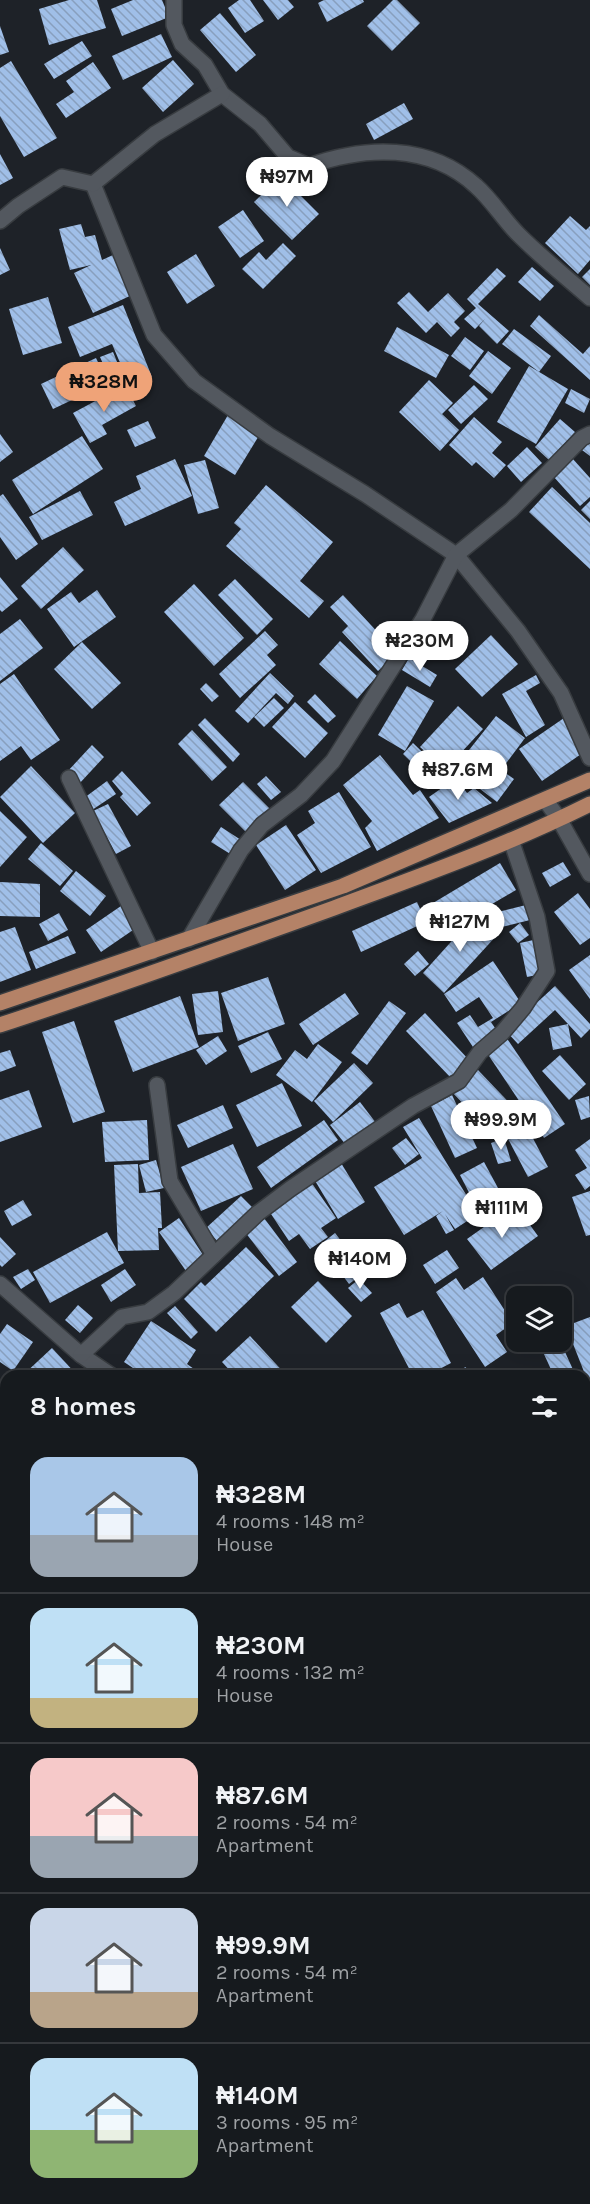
<!DOCTYPE html>
<meta charset="utf-8">
<style>
body{margin:0;font-family:Karla,sans-serif;background:#23272b;color:#f1f3f6;height:100vh;display:flex;flex-direction:column;font-size:22px;white-space:nowrap}
*{box-sizing:border-box;margin:0}
p{font-size:20px;color:#9ea1a4}
.icon{flex:none;width:33px;height:33px;fill:none;stroke:currentColor;stroke-width:2;stroke-linecap:round;stroke-linejoin:round}
.map{position:relative;flex:1;overflow:hidden}
.drawer{position:absolute;left:0px;top:1370px;width:591px;height:836px;display:flex;flex-direction:column;background:#161a1e;border-radius:18px 18px 0 0;box-shadow:0 6px 24px #0002,0 0 0 2px #35383c}
.drawer>*{flex:none}
.buttons{position:absolute;left:506px;top:1286px;display:grid;gap:12px}
.buttons a{display:grid;place-items:center;width:66px;height:66px;border-radius:12px;background:#161a1e;box-shadow:0 6px 24px #0002,0 0 0 2px #35383c;font-size:30px}
.price{position:absolute;translate:-50% -51px;padding:0 14px;border-radius:21px;background:#fff;color:#222;font-size:20px;line-height:39px;filter:drop-shadow(0 2px 3px #0008)}
.price::after{content:'';position:absolute;left:50%;top:36px;width:18px;height:14px;margin-left:-9px;background:inherit;clip-path:polygon(0 0,100% 0,50% 100%)}
.price.on{background:#efa378;color:#111}
ul{padding:0;list-style:none}
li{display:flex;align-items:center;gap:18px;height:150px;padding:0 30px}
li+li{border-top:2px solid #35383c}
li span{display:grid;place-items:center;flex:none;width:168px;height:120px;border-radius:18px;color:#555}
li>.icon{margin-inline-start:auto}
span .icon{width:72px;height:72px;fill:#fffc;stroke-width:1}
li b{font-size:26px}
h2{display:flex;justify-content:space-between;align-items:center;height:72px;padding:0 30px;font-size:26px}
.map>svg:first-child{display:block}
.building{fill:url(#building-back-hatch)}
.lines{fill:none;stroke-linecap:round;stroke-linejoin:round}
.minor-casing{stroke:#383c40;stroke-width:18}
.primary-casing{stroke:#383c40;stroke-width:18}
.minor{stroke:#53585f;stroke-width:15}
.primary{stroke:#b48267;stroke-width:15}
</style>
<div class="map">
<svg width="590" height="2204" viewBox="0 0 590 2204">
<defs>
<pattern id="building-back-hatch" width="6" height="6" patternUnits="userSpaceOnUse" patternTransform="scale(1.5)"><rect width="6" height="6" fill="#a0bfe8"/><path d="M-1 5l2 2M0 0l6 6M5-1l2 2" fill="none" stroke="#889fbe"/></pattern>
</defs>
<rect width="100%" height="100%" fill="#1e2228"/>
<g class="building">
<polygon points="69,0 97,0 106,28 49,45 39,9"/>
<polygon points="133,0 162,0 169,17 122,36 111,9"/>
<polygon points="239,0 250,0 264,21 245,33 228,8"/>
<polygon points="263,0 288,0 294,7 278,20"/>
<polygon points="324,0 363,0 364,2 327,22 318,3"/>
<polygon points="393,0 397,0 420,23 392,51 367,26"/>
<polygon points="220,13 256,55 236,72 200,30"/>
<polygon points="0,26 9,52 0,55"/>
<polygon points="161,34 172,57 123,80 112,56"/>
<polygon points="82,41 92,56 54,79 44,64"/>
<polygon points="173,60 194,84 163,112 142,88"/>
<polygon points="11,61 57,138 24,157 0,116 0,68"/>
<polygon points="93,62 111,88 66,118 56,104 74,92 66,81"/>
<polygon points="404,103 413,119 374,140 366,124"/>
<polygon points="0,154 13,178 0,185"/>
<polygon points="281,176 319,214 292,240 254,202"/>
<polygon points="243,210 264,241 240,258 218,227"/>
<polygon points="570,216 586,230 590,226 590,260 578,274 545,243"/>
<polygon points="81,224 85,237 95,235 102,260 113,255 132,295 93,313 74,273 91,265 70,270 59,229"/>
<polygon points="283,243 296,256 263,289 242,269 259,252 266,260"/>
<polygon points="0,248 10,270 0,275"/>
<polygon points="196,254 215,286 187,304 167,272"/>
<polygon points="532,267 554,286 540,301 518,282"/>
<polygon points="497,268 506,276 478,304 509,331 497,344 479,326 485,319 475,329 464,319 476,308 467,299"/>
<polygon points="590,269 590,285 582,277"/>
<polygon points="409,292 428,312 448,293 465,311 454,322 460,328 451,337 437,322 426,333 397,303"/>
<polygon points="48,297 62,343 23,355 9,309"/>
<polygon points="123,305 152,377 130,386 112,344 80,357 68,327"/>
<polygon points="539,315 583,354 590,346 590,380 530,326"/>
<polygon points="397,327 449,355 436,378 384,351"/>
<polygon points="514,329 551,356 539,372 502,344"/>
<polygon points="465,337 484,351 470,370 451,356"/>
<polygon points="488,351 511,368 492,394 469,376"/>
<polygon points="113,352 126,384 114,389 100,357"/>
<polygon points="96,358 108,383 53,409 41,384"/>
<polygon points="529,366 568,389 536,444 497,422"/>
<polygon points="429,380 453,403 442,414 459,430 440,451 399,412"/>
<polygon points="125,385 136,406 102,425 107,434 90,443 73,413"/>
<polygon points="474,385 488,399 461,424 448,410"/>
<polygon points="571,389 590,399 584,413 565,403"/>
<polygon points="228,415 260,434 235,475 204,456"/>
<polygon points="474,417 502,442 492,453 506,465 494,478 476,462 472,466 449,445"/>
<polygon points="560,419 575,432 549,460 535,447"/>
<polygon points="148,421 156,438 135,447 127,430"/>
<polygon points="0,434 13,452 0,462"/>
<polygon points="82,436 103,469 33,514 12,480"/>
<polygon points="590,440 590,456 582,450"/>
<polygon points="527,447 542,463 521,482 507,466"/>
<polygon points="572,458 590,478 590,497 580,506 553,476"/>
<polygon points="175,459 192,496 125,526 114,502 141,489 136,476"/>
<polygon points="205,460 219,508 198,514 184,465"/>
<polygon points="266,485 333,542 300,581 324,601 309,618 226,546 241,529 234,523"/>
<polygon points="552,487 590,523 590,569 529,512"/>
<polygon points="80,491 93,515 42,540 29,517"/>
<polygon points="3,494 38,544 16,560 0,537 0,496"/>
<polygon points="590,501 590,519 581,510"/>
<polygon points="63,547 84,570 41,609 21,586"/>
<polygon points="0,577 18,599 2,612 0,610"/>
<polygon points="235,579 273,619 257,635 218,595"/>
<polygon points="194,584 244,638 214,666 164,612"/>
<polygon points="97,590 116,617 74,647 47,609 71,592 79,603"/>
<polygon points="343,595 397,653 378,671 342,632 348,626 330,607"/>
<polygon points="20,619 43,648 0,681 0,634"/>
<polygon points="265,631 278,645 267,655 276,665 240,698 219,674"/>
<polygon points="491,635 518,664 482,697 455,669"/>
<polygon points="340,641 377,676 357,699 319,664"/>
<polygon points="82,642 121,683 92,709 54,669"/>
<polygon points="409,658 437,675 430,687 402,670"/>
<polygon points="270,673 294,696 288,704 276,693 248,723 235,711"/>
<polygon points="14,674 60,740 31,760 21,746 0,761 0,684"/>
<polygon points="536,675 540,683 526,691 545,725 526,737 502,694"/>
<polygon points="206,683 219,696 212,702 200,689"/>
<polygon points="407,686 434,701 405,751 378,735"/>
<polygon points="315,694 336,716 328,723 307,702"/>
<polygon points="274,698 284,708 264,727 254,717"/>
<polygon points="295,702 328,733 305,758 272,727"/>
<polygon points="458,706 483,729 445,770 420,747"/>
<polygon points="496,716 525,738 501,770 514,779 497,802 454,769"/>
<polygon points="205,718 240,754 233,762 198,725"/>
<polygon points="564,718 587,750 542,781 519,749"/>
<polygon points="192,730 227,767 212,781 178,744"/>
<polygon points="413,743 445,774 435,785 403,754"/>
<polygon points="92,745 104,757 79,784 67,772"/>
<polygon points="380,755 413,795 420,790 439,818 377,851 365,828 372,821 343,785"/>
<polygon points="31,766 75,813 43,843 0,797"/>
<polygon points="122,771 151,803 137,816 120,797 123,794 112,781"/>
<polygon points="266,776 281,792 271,800 257,784"/>
<polygon points="456,778 467,793 474,788 492,803 449,823 429,797"/>
<polygon points="107,781 116,794 92,810 84,798"/>
<polygon points="243,782 271,810 247,833 219,805"/>
<polygon points="339,792 371,847 321,873 297,835 315,823 308,811"/>
<polygon points="108,804 131,846 116,854 93,811"/>
<polygon points="0,811 27,837 0,867"/>
<polygon points="286,825 316,870 285,890 256,845"/>
<polygon points="221,827 241,840 232,855 211,842"/>
<polygon points="41,843 73,871 60,886 28,859"/>
<polygon points="563,862 571,875 550,887 542,873"/>
<polygon points="500,863 516,890 439,935 423,909"/>
<polygon points="76,871 106,896 90,916 60,891"/>
<polygon points="0,882 40,884 40,917 0,916"/>
<polygon points="578,893 590,909 590,938 580,945 554,912"/>
<polygon points="417,902 426,922 361,952 352,931"/>
<polygon points="530,904 534,919 498,928 494,913"/>
<polygon points="121,906 136,928 101,952 86,930"/>
<polygon points="59,913 68,930 48,941 39,924"/>
<polygon points="476,914 498,934 444,993 423,973"/>
<polygon points="520,923 529,935 518,943 509,932"/>
<polygon points="15,927 31,970 0,982 0,932"/>
<polygon points="68,936 76,953 36,969 29,952"/>
<polygon points="538,939 546,973 527,977 520,943"/>
<polygon points="418,951 429,964 415,976 404,964"/>
<polygon points="590,955 590,999 569,970"/>
<polygon points="493,961 521,1003 491,1022 499,1034 475,1050 457,1023 470,1015 478,1027 493,1018 479,997 456,1012 444,994"/>
<polygon points="268,977 285,1024 238,1041 221,993"/>
<polygon points="555,986 590,1024 590,1029 581,1038 555,1010 518,1044 506,1031"/>
<polygon points="218,991 223,1032 198,1035 192,994"/>
<polygon points="345,993 359,1014 313,1045 299,1024"/>
<polygon points="180,996 199,1047 133,1072 114,1021"/>
<polygon points="389,1001 406,1013 367,1065 351,1053"/>
<polygon points="425,1013 470,1061 452,1079 406,1031"/>
<polygon points="74,1021 105,1112 73,1123 42,1032"/>
<polygon points="568,1024 572,1046 553,1050 549,1028"/>
<polygon points="268,1032 282,1059 251,1073 238,1046"/>
<polygon points="218,1036 227,1051 206,1065 196,1050"/>
<polygon points="506,1037 565,1124 544,1138 485,1050"/>
<polygon points="318,1044 342,1062 312,1102 276,1075 295,1050 307,1059"/>
<polygon points="10,1050 16,1066 0,1072 0,1053"/>
<polygon points="560,1055 586,1084 569,1100 542,1071"/>
<polygon points="354,1063 373,1083 333,1122 314,1101"/>
<polygon points="477,1069 522,1116 497,1139 452,1092"/>
<polygon points="282,1083 302,1126 257,1147 236,1105"/>
<polygon points="29,1090 42,1127 0,1142 0,1100"/>
<polygon points="452,1095 477,1148 455,1158 431,1106"/>
<polygon points="589,1096 590,1117 581,1120 575,1100"/>
<polygon points="360,1102 376,1123 346,1145 330,1125"/>
<polygon points="223,1105 233,1128 188,1148 177,1125"/>
<polygon points="419,1118 478,1214 455,1229 445,1214 454,1230 446,1234 436,1216 443,1211 404,1235 374,1187 422,1158 403,1127"/>
<polygon points="147,1120 149,1160 105,1162 102,1122"/>
<polygon points="324,1120 338,1140 271,1188 257,1167"/>
<polygon points="526,1125 548,1167 528,1177 506,1135"/>
<polygon points="406,1138 419,1154 405,1165 392,1148"/>
<polygon points="504,1138 511,1161 498,1164 491,1143"/>
<polygon points="590,1139 590,1186 585,1190 575,1175 587,1168 575,1150"/>
<polygon points="233,1144 253,1189 201,1211 181,1167"/>
<polygon points="156,1160 164,1188 146,1192 139,1165"/>
<polygon points="484,1162 505,1201 480,1214 460,1175"/>
<polygon points="341,1163 365,1202 338,1219 314,1179"/>
<polygon points="138,1164 139,1193 160,1192 162,1228 158,1228 159,1250 118,1251 114,1165"/>
<polygon points="311,1182 336,1218 321,1228 328,1237 310,1249 299,1234 289,1241 269,1211"/>
<polygon points="590,1191 590,1235 586,1236 572,1197"/>
<polygon points="241,1196 254,1209 218,1242 206,1228"/>
<polygon points="23,1200 32,1215 12,1226 4,1211"/>
<polygon points="519,1210 538,1236 491,1270 467,1239 498,1217 502,1222"/>
<polygon points="179,1218 205,1258 186,1271 159,1232"/>
<polygon points="264,1218 297,1262 279,1276 245,1232"/>
<polygon points="107,1232 124,1263 50,1303 33,1272"/>
<polygon points="335,1233 365,1272 349,1284 320,1245"/>
<polygon points="0,1237 16,1254 2,1267 0,1265"/>
<polygon points="246,1247 274,1276 216,1332 184,1299 201,1282 205,1286"/>
<polygon points="447,1250 459,1268 435,1284 423,1265"/>
<polygon points="28,1269 35,1280 21,1289 13,1277"/>
<polygon points="125,1269 136,1285 111,1302 101,1285"/>
<polygon points="483,1277 513,1323 496,1335 507,1352 485,1367 436,1292 456,1278 464,1290"/>
<polygon points="359,1279 372,1293 361,1302 348,1288"/>
<polygon points="318,1281 352,1316 326,1343 291,1307"/>
<polygon points="399,1303 407,1318 423,1310 451,1363 426,1376 413,1376 380,1313"/>
<polygon points="78,1305 93,1318 80,1333 65,1320"/>
<polygon points="175,1306 198,1332 191,1339 167,1313"/>
<polygon points="590,1317 590,1387 566,1326"/>
<polygon points="151,1321 196,1350 187,1364 201,1374 200,1376 145,1376 124,1362"/>
<polygon points="7,1324 33,1342 13,1371 0,1362 0,1334"/>
<polygon points="250,1336 287,1376 235,1376 222,1362"/>
<polygon points="538,1341 560,1341 575,1374 554,1376"/>
<polygon points="52,1348 78,1376 22,1376"/>
<polygon points="465,1367 477,1376 459,1376"/>
<polygon points="585,1456 590,1461 590,1475 585,1481"/>
<polygon points="6,1472 6,1507 0,1502 0,1478"/>
<polygon points="0,1510 6,1516 6,1537 0,1543"/>
<polygon points="585,1537 590,1542 590,1634 585,1629"/>
<polygon points="0,1552 6,1558 6,1567 0,1573"/>
<polygon points="2,1574 6,1578 6,1613 0,1606"/>
<polygon points="0,1619 6,1625 6,1634 0,1640"/>
<polygon points="585,1643 590,1648 590,1663 585,1668"/>
<polygon points="0,1663 6,1669 6,1737 0,1731"/>
<polygon points="585,1701 590,1706 590,1743 585,1738"/>
<polygon points="585,1753 590,1758 590,1821 585,1817 587,1791"/>
<polygon points="6,1764 6,1777 0,1771"/>
<polygon points="590,1923 590,1941 585,1934 585,1927"/>
<polygon points="1,1933 6,1939 6,1968 0,1973"/>
<polygon points="590,1948 590,1990 585,1985 585,1953"/>
<polygon points="590,2001 590,2041 585,2037 585,2006"/>
<polygon points="585,2041 590,2046 590,2077 585,2080"/>
<polygon points="6,2196 6,2199 12,2204 0,2204"/>
<polygon points="20,2199 92,2199 96,2204 24,2204"/>
<polygon points="99,2199 145,2199 149,2204 103,2204"/>
<polygon points="368,2199 396,2199 401,2204 363,2204"/>
<polygon points="478,2199 520,2199 514,2204 482,2204"/>
<polygon points="537,2199 563,2199 558,2204 542,2204"/>
</g>
<g class="lines">
<defs>
<g id="minor">
<path d="M174 0V25L182 44 205 65 222 94 260 124 288 157 309 166C365 146 429 143 476 186 492 200 503 219 518 234 541 257 566 277 590 298"/>
<polyline points="93,184 154,335 194,381 270,436 365,494 456,555 518,631 561,693 590,758"/>
<polyline points="0,221 18,206 62,177 93,184 155,134 222,94"/>
<polyline points="69,778 152,952"/>
<polyline points="546,801 559,819 590,874"/>
<polyline points="189,939 241,850 262,825 301,795 333,761 423,619 456,555 511,510 582,438 590,434"/>
<polyline points="157,1085 170,1181 214,1255"/>
<polyline points="0,1284 81,1355 112,1376"/>
<polyline points="81,1355 122,1317 148,1312 174,1293 258,1213 290,1189 413,1106 459,1081 480,1052 502,1033 523,1008 547,971 537,917 511,840"/>
<polyline points="585,1506 590,1506"/>
<polyline points="0,1651 6,1645"/>
<polyline points="0,1815 6,1823"/>
<polyline points="585,1846 590,1849"/>
<polyline points="292,2199 296,2204"/>
<polyline points="346,2204 351,2199"/>
</g>
<g id="primary">
<polyline points="0,1003 343,886 590,780"/>
<path d="M0 1025C112 988 223 948 334 908 420 876 508 845 590 804"/>
</g>
</defs>
<use href="#minor" class="minor-casing"/>
<use href="#primary" class="primary-casing"/>
<use href="#minor" class="minor"/>
<use href="#primary" class="primary"/>
</g>
</svg>
<div class="buttons">
<a><svg class="icon" aria-label="layers" viewBox="0 0 24 24"><path d="M12 4l9 5-9 5-9-5zM3 14l9 5 9-5"/></svg></a>
</div>
<b class="price" style="left:287px;top:208px">₦97M</b>
<b class="price on" style="left:104px;top:413px">₦328M</b>
<b class="price" style="left:420px;top:672px">₦230M</b>
<b class="price" style="left:458px;top:801px">₦87.6M</b>
<b class="price" style="left:460px;top:953px">₦127M</b>
<b class="price" style="left:501px;top:1151px">₦99.9M</b>
<b class="price" style="left:502px;top:1239px">₦111M</b>
<b class="price" style="left:360px;top:1290px">₦140M</b>
<section class="drawer">
<h2>8 homes<svg class="icon" aria-label="filters" viewBox="0 0 24 24"><path d="M4 7h16M4 17h16"/><circle cx="9" cy="7" r="2"/><circle cx="15" cy="17" r="2"/></svg></h2>
<ul>
<li><span style="background:linear-gradient(#a9c7e8 65%,#9aa5b1 0)"><svg class="icon" aria-label="home" viewBox="0 0 24 24"><path d="M3 11l9-7 9 7M6 9v11h12V9"/></svg></span><div><b>₦328M</b><p>4 rooms · 148 m²</p><p>House</p></div></li>
<li><span style="background:linear-gradient(#bfe0f5 75%,#c2b280 0)"><svg class="icon" aria-label="home" viewBox="0 0 24 24"><path d="M3 11l9-7 9 7M6 9v11h12V9"/></svg></span><div><b>₦230M</b><p>4 rooms · 132 m²</p><p>House</p></div></li>
<li><span style="background:linear-gradient(#f6c9c9 65%,#9aa5b1 0)"><svg class="icon" aria-label="home" viewBox="0 0 24 24"><path d="M3 11l9-7 9 7M6 9v11h12V9"/></svg></span><div><b>₦87.6M</b><p>2 rooms · 54 m²</p><p>Apartment</p></div></li>
<li><span style="background:linear-gradient(#c9d6e8 70%,#b9a48a 0)"><svg class="icon" aria-label="home" viewBox="0 0 24 24"><path d="M3 11l9-7 9 7M6 9v11h12V9"/></svg></span><div><b>₦99.9M</b><p>2 rooms · 54 m²</p><p>Apartment</p></div></li>
<li><span style="background:linear-gradient(#bfe0f5 60%,#8fb573 0)"><svg class="icon" aria-label="home" viewBox="0 0 24 24"><path d="M3 11l9-7 9 7M6 9v11h12V9"/></svg></span><div><b>₦140M</b><p>3 rooms · 95 m²</p><p>Apartment</p></div></li>
</ul>
</section>
</div>
